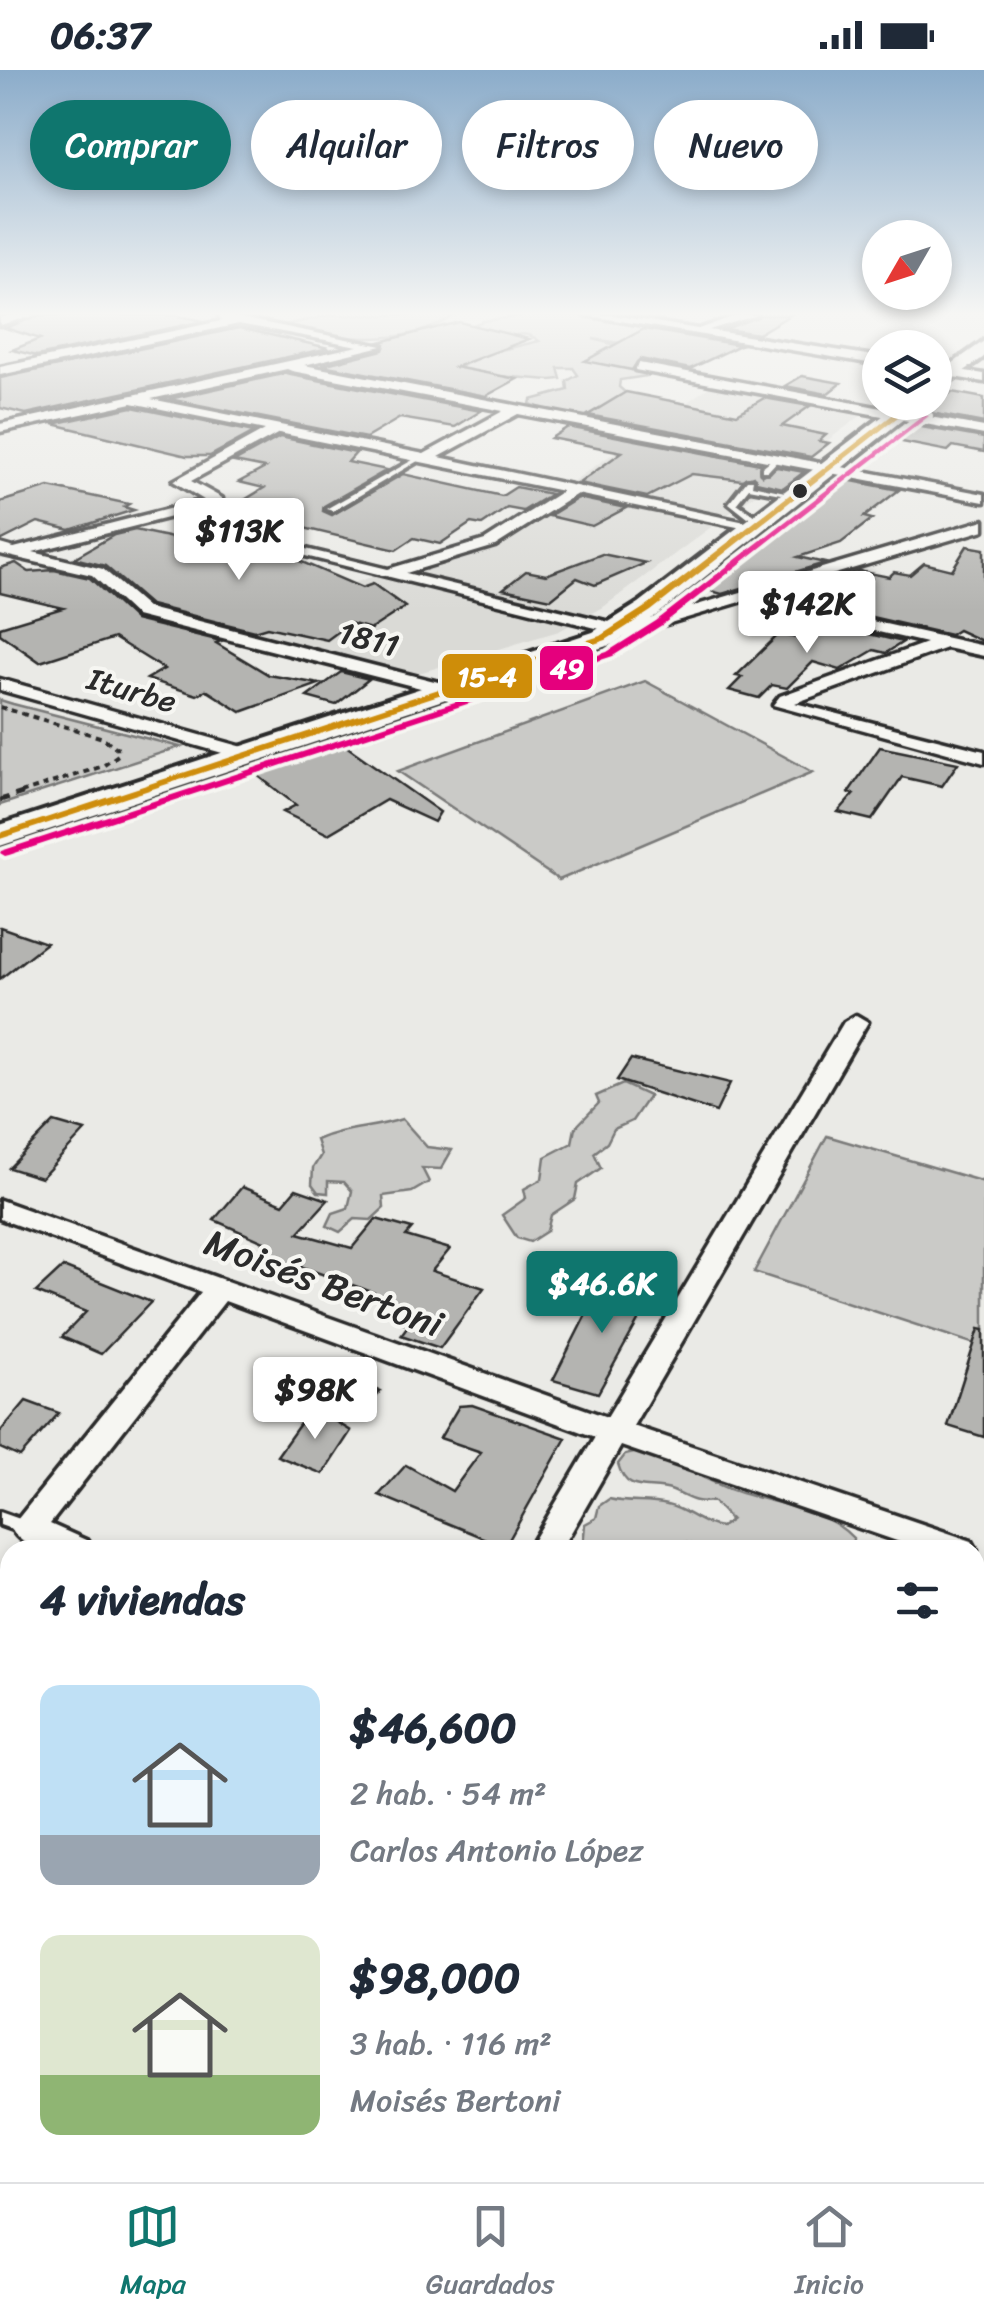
<!DOCTYPE html>
<html lang="es">
<meta charset="utf-8">
<style>
body{margin:0;font-family:Sriracha,sans-serif;background:#f2f2f3;color:#1f2937;height:100vh;display:flex;flex-direction:column;font-size:38px;white-space:nowrap}
*{box-sizing:border-box;margin:0}
p{font-size:32px;color:#747a83}
.icon{flex:none;width:55px;height:55px;fill:none;stroke:currentColor;stroke-width:2;stroke-linecap:round;stroke-linejoin:round}
.map{position:relative;flex:1;overflow:hidden}
.drawer{position:absolute;left:0px;top:1470px;width:985px;height:642px;display:flex;flex-direction:column;background:#fff;border-radius:30px 30px 0 0;box-shadow:0 5px 15px #0003}
.drawer>*{flex:none}
.guide{position:absolute;left:30px;top:30px;width:925px;height:90px;display:flex;gap:20px}
.needle{width:65px;rotate:231deg}
.buttons{position:absolute;left:862px;top:150px;display:grid;gap:20px}
.buttons a{display:grid;place-items:center;width:90px;height:90px;border-radius:50%;background:#fff;box-shadow:0 5px 15px #0003;font-size:50px}
.price{position:absolute;translate:-50% -85px;padding:0 22px;border-radius:10px;background:#fff;color:#222;font-size:32px;line-height:65px;filter:drop-shadow(0 2px 5px #0008)}
.price::after{content:'';position:absolute;left:50%;top:60px;width:30px;height:22px;margin-left:-15px;background:inherit;clip-path:polygon(0 0,100% 0,50% 100%)}
.price.on{background:#0f766e;color:#fff}
ul{padding:0;list-style:none}
li{display:flex;align-items:center;gap:30px;height:250px;padding:0 40px}
li span{display:grid;place-items:center;flex:none;width:280px;height:200px;border-radius:20px;color:#555}
li>.icon{margin-inline-start:auto}
span .icon{width:120px;height:120px;fill:#fffc;stroke-width:1}
li b{font-size:42px}
h2{display:flex;justify-content:space-between;align-items:center;height:120px;padding:0 40px;font-size:42px}
.tag{padding:0 35px;border-radius:45px;background:#fff;box-shadow:0 5px 15px #0003;font-size:35px;line-height:90px}
.tag.on{background:#0f766e;color:#fff}
.status{display:flex;justify-content:space-between;align-items:center;height:70px;padding:0 50px;background:#fff;direction:ltr}
.status svg{height:28px;fill:currentColor}
.tabs{display:flex;justify-content:space-around;align-items:center;height:140px;border-top:2px solid #e0e1e3;background:#fff;font-size:28px;color:#747a83}
.tabs a{display:grid;justify-items:center;gap:5px}
.tabs .on{color:#0f766e}
.map>svg:first-child{display:block}
.built{fill:#dadad6}
.green{fill:#cacac7;stroke:#7a7a79;stroke-width:2.5}
.building{fill:#b4b4b1;stroke:#2b2b2b;stroke-width:2.5}
.lines{fill:none;stroke-linecap:round;stroke-linejoin:round}
.lane-casing{stroke:#2b2b2b;stroke-width:8}
.street-casing{stroke:#2b2b2b;stroke-width:7}
.secondary-casing{stroke:#2b2b2b;stroke-width:7}
.primary-casing{stroke:#2b2b2b;stroke-width:8}
.path-far1{stroke:#2b2b2b;stroke-width:4;stroke-dasharray:6 5;stroke-linecap:butt}
.path{stroke:#2b2b2b;stroke-width:5;stroke-dasharray:9 6;stroke-linecap:butt}
.lane{fill:#f6f6f2;fill-rule:evenodd}
.street{fill:#f6f6f2;fill-rule:evenodd}
.secondary{fill:#f6f6f2;fill-rule:evenodd}
.primary{fill:#f6f6f2;fill-rule:evenodd}
.bus-1-casing{stroke:#f6f6f2;stroke-width:8}
.bus-2-casing{stroke:#f6f6f2;stroke-width:8}
.bus-1{fill:#ce8d09;fill-rule:evenodd}
.bus-2{fill:#e5007d;fill-rule:evenodd}
.bus-dot{fill:#2b2b2b;stroke:#f6f6f2;stroke-width:4}
.labels{text-anchor:middle;stroke-width:8;stroke-linejoin:round;paint-order:stroke}
.far-street-label{font-size:32px;fill:#2b2b2b;stroke:#f6f6f2}
.street-label{font-size:38px;fill:#2b2b2b;stroke:#f6f6f2}
.line-badge{stroke:#f6f6f2;stroke-width:4}
.badge-label{font-size:28px;text-anchor:middle;font-weight:bold;fill:#fff}
</style>
<div class="status"><b>06:37</b><svg viewBox="0 0 49 12"><path d="M0 12V9h3v3zM5 12V6h3v6zM10 12V3h3v9zM15 12V0h3v12zM26 1h20v11H26zM47 4h2v5h-2z"/></svg></div>
<div class="map">
<svg width="984" height="2112" viewBox="0 0 984 2112">
<rect width="100%" height="100%" fill="#eaeae6"/>
<filter id="ink" filterUnits="userSpaceOnUse"><feTurbulence type="fractalNoise" baseFrequency=".01" numOctaves="2"/><feDisplacementMap in="SourceGraphic" scale="20" xChannelSelector="R" yChannelSelector="G"/><feConvolveMatrix kernelMatrix="1 2 1 2 8 2 1 2 1" color-interpolation-filters="sRGB"/></filter>
<g filter="url(#ink)">
<polygon class="built" points="719,310 870,339 602,538 559,561 409,606 203,560 487,471"/>
<g class="green">
<path d="M332 245H455C406 278 337 270 284 255Z"/>
<path d="M529 245C575 245 683 248 721 272L717 278 667 289 648 285 633 275 593 269 631 279 656 294 642 302 647 306 620 310 619 317 635 331H612L606 339 616 346C590 349 554 344 530 334L531 330 568 320 567 311 578 305 573 298H558L561 309 550 310 450 302 488 283 539 271C523 257 507 267 492 278L453 273 477 282 438 291 443 297 418 300 358 289 403 290 378 280 383 277 426 286 392 274 417 273 423 266H445L483 251Z"/>
<polygon points="645,611 813,702 559,810 398,701"/>
<polygon points="0,630 13,634 180,677 0,735"/>
<polygon points="623,1014 649,1026 632,1051 614,1059 607,1073 594,1083 601,1098 578,1114 575,1129 551,1145 547,1161 530,1172 517,1168 502,1145 526,1128 524,1119 542,1109 545,1087 572,1073 575,1058 599,1033 596,1026"/>
<path d="M402 1049 427 1077 452 1080 441 1099 422 1098 429 1112 412 1122 383 1126 384 1138 371 1150 355 1149 340 1162 327 1156 333 1143 348 1138 352 1121 344 1112 328 1111V1123L318 1122 312 1114 313 1098 321 1085 316 1070C345 1057 372 1059 402 1049Z"/>
<polygon points="827,1066 984,1112 984,1277 754,1202"/>
<path d="M642 1381C670 1391 694 1404 722 1416 763 1434 821 1434 853 1468L852 1480H710L684 1472 664 1480H576L583 1477 585 1454 596 1448 599 1436 609 1429C629 1434 648 1430 667 1435 687 1439 700 1455 721 1457L731 1450 713 1431C695 1434 689 1428 673 1421 650 1412 627 1427 618 1394L625 1385Z"/>
<polygon points="975,1493 984,1497 984,1577 978,1603 984,1621 984,1684 975,1683"/>
</g>
<g class="building">
<polygon points="40,245 173,245 204,251 37,286 12,280 40,269 5,258"/>
<polygon points="761,245 790,245 758,264 725,259"/>
<polygon points="459,252 529,269 455,297 517,309 486,326 322,295 383,280 385,274 380,272"/>
<polygon points="239,258 329,278 26,344 0,338 0,308"/>
<polygon points="644,259 740,275 690,299 640,289 632,300 585,291"/>
<polygon points="287,303 291,305 481,341 455,357 400,348 366,368 169,329"/>
<polygon points="802,306 841,313 827,324 785,316"/>
<polygon points="626,322 737,344 764,328 810,336 782,356 826,365 819,371 829,373 811,387 588,345"/>
<polygon points="952,322 984,328 984,353 926,342"/>
<polygon points="132,337 254,362 210,386 187,386 53,354"/>
<polygon points="910,355 984,368 984,382 953,376 948,381 892,370"/>
<polygon points="568,357 760,394 762,405 777,397 804,402 783,418 756,412 753,406 742,410 692,404 647,427 579,413 622,382 551,368"/>
<polygon points="280,367 356,383 348,392 387,400 324,436 323,441 332,445 403,404 502,426 516,417 551,424 523,441 507,438 482,455 471,453 440,474 414,468 396,480 228,440 264,418 239,412 265,398 234,392"/>
<polygon points="836,408 899,420 864,447 872,449 841,473 798,487 825,493 722,524 700,518 786,454 780,452"/>
<polygon points="49,417 129,434 124,437 134,440 70,460 38,452 0,471 0,432"/>
<polygon points="578,428 626,438 592,456 549,446"/>
<polygon points="209,452 362,518 373,514 405,537 371,559 350,553 327,570 267,557 254,561 150,535 105,496 74,488 114,465 135,460 177,469"/>
<polygon points="967,476 984,479 984,572 958,560 950,565 828,537 795,520 859,501 889,507 894,502 910,505 924,493 952,500"/>
<polygon points="602,484 646,493 595,515 577,508 551,529 503,519 526,501 546,505"/>
<polygon points="16,493 29,502 54,500 90,508 135,550 221,571 216,573 269,605 319,614 241,642 206,620 197,625 147,609 164,599 114,568 40,592 0,564 0,557 63,538 0,523 0,498"/>
<polygon points="814,551 903,572 886,583 874,580 840,600 813,592 787,618 772,615 759,628 729,620 742,607 736,606 779,564 797,568"/>
<polygon points="341,602 369,609 336,635 307,627"/>
<polygon points="336,669 440,742 434,752 386,730 328,764 283,742 296,735 248,698"/>
<polygon points="880,677 889,679 958,693 942,716 902,707 872,750 838,742 854,724 848,723"/>
<polygon points="0,857 46,873 0,909"/>
<polygon points="631,989 730,1013 716,1042 617,1010"/>
<polygon points="54,1052 85,1061 41,1108 9,1098"/>
<polygon points="242,1117 283,1134 296,1119 328,1130 298,1163 352,1178 376,1149 412,1159 406,1166 450,1179 432,1201 484,1218 440,1278 401,1265 409,1254 398,1251 408,1235 294,1194 291,1198 266,1191 273,1176 214,1150"/>
<polygon points="63,1197 151,1232 101,1284 62,1267 86,1242 36,1222"/>
<polygon points="604,1209 653,1224 598,1323 553,1310"/>
<polygon points="979,1259 984,1260 984,1367 948,1356"/>
<polygon points="342,1295 370,1305 363,1314 380,1321 367,1341 321,1325"/>
<polygon points="26,1331 59,1343 20,1387 0,1378 0,1362"/>
<polygon points="472,1335 566,1368 505,1477 379,1425 406,1395 452,1421 481,1382 440,1368 459,1336"/>
<polygon points="312,1337 351,1361 323,1404 277,1386"/>
</g>
<g class="lines">
<defs>
<g id="lane">
<polygon points="418,387 423,388 333,441 326,439"/>
<polygon points="775,387 780,388 768,401 762,401 762,397"/>
<polygon points="747,410 753,410 752,415 785,422 781,424 749,418 737,433 755,446 748,448 729,433"/>
<polygon points="0,1442 34,1454 36,1459 34,1464 28,1465 0,1455"/>
</g>
<g id="street">
<polygon points="13,245 36,245 0,255 0,247"/>
<path d="M226 245 382 276 304 295 984 424V432L518 344 439 387 750 453 742 458 577 424 495 476 406 503 626 556 984 450V460L760 526 984 576V586L946 578 795 633 984 681V693L773 635 780 626 926 573 744 531 606 572 598 567 608 561 269 477 277 472 388 499 485 470 562 421 279 363 191 411 222 428V434L33 482 103 499 148 538 454 616 457 620 448 625 136 546 92 505 0 484V474L14 478 204 430 173 411 265 360 132 333 0 362V354L358 276 239 254 0 305V297L221 251 219 246ZM287 299 292 301 503 341 424 384 151 329Z"/>
<polygon points="585,245 613,245 698,259 738,245 757,245 709,260 880,287 880,295"/>
<polygon points="639,293 984,357 984,365 635,300"/>
<polygon points="935,296 984,304 984,312 935,304"/>
<polygon points="0,609 254,680 256,684 247,690 240,688 0,620"/>
<path d="M856 945 868 952 633 1356 972 1471 977 1480 975 1484V1480H923L621 1376 561 1480H528L595 1367 225 1231 50 1454 88 1471 93 1480C67 1480 26 1486 12 1459L17 1450 201 1222 0 1149V1130L607 1347 844 952Z"/>
<polygon points="975,1859 984,1863 984,1901 975,1897"/>
<polygon points="161,2102 205,2102 201,2112 157,2112"/>
</g>
<polygon id="secondary" points="0,2077 10,2081 10,2102 34,2102 38,2112 0,2112"/>
<g id="primary">
<polygon points="984,271 984,287 935,322 935,306"/>
<polygon points="901,332 925,332 657,545 613,574 0,776 0,755 593,562 639,533"/>
</g>
</defs>
<use href="#lane" class="lane-casing"/>
<use href="#street" class="street-casing"/>
<use href="#secondary" class="secondary-casing"/>
<use href="#primary" class="primary-casing"/>
<polyline class="path-far1" points="0,637 103,668 117,678 118,685 103,696 18,724"/>
<polyline class="path" points="0,730 26,722"/>
<use href="#lane" class="lane"/>
<use href="#street" class="street"/>
<use href="#secondary" class="secondary"/>
<use href="#primary" class="primary"/>
<defs>
<polygon id="bus-1" points="909,332 917,332 651,541 606,570 0,769 0,763 600,566 645,537"/>
<polygon id="bus-2" points="924,345 929,346 662,555 613,586 9,785 5,786 0,783 1,781 607,582 656,551"/>
</defs>
<use href="#bus-1" class="bus-1-casing"/>
<use href="#bus-2" class="bus-2-casing"/>
<use href="#bus-1" class="bus-1"/>
<use href="#bus-2" class="bus-2"/>
</g>
</g>
<linearGradient id="sky" x2="0" y2="1"><stop stop-color="#8bacca"/><stop offset="0.45" stop-color="#f6f6f4"/><stop offset="1" stop-color="#f6f6f4" stop-opacity="0"/></linearGradient>
<rect width="984" height="541" fill="url(#sky)"/>
<circle class="bus-dot" cx="800" cy="421" r="9"/>
<g class="labels">
<g class="far-street-label">
<text transform="translate(369 569) rotate(14)" y="11">1811</text>
<text transform="translate(132 620) rotate(16)" y="11">Iturbe</text>
</g>
<g class="street-label">
<text transform="translate(324 1213) rotate(20)" y="13">Moisés Bertoni</text>
</g>
</g>
<g class="line-badge">
<rect x="538" y="574" width="57" height="48" rx="10" fill="#e5007d"/>
<rect x="440" y="582" width="94" height="48" rx="10" fill="#ce8d09"/>
</g>
<g class="badge-label">
<text x="567" y="608">49</text>
<text x="487" y="616">15-4</text>
</g>
</svg>
<div class="buttons">
<a><svg class="needle" viewBox="-14 -14 28 28"><path d="M0-13l5 13h-10z" fill="#e53935"/><path d="M0 13l5-13h-10z" fill="#747a83"/></svg></a>
<a><svg class="icon" aria-label="layers" viewBox="0 0 24 24"><path d="M12 4l9 5-9 5-9-5zM3 14l9 5 9-5"/></svg></a>
</div>
<b class="price" style="left:239px;top:513px">$113K</b>
<b class="price" style="left:807px;top:586px">$142K</b>
<b class="price on" style="left:602px;top:1266px">$46.6K</b>
<b class="price" style="left:315px;top:1372px">$98K</b>
<div class="guide">
<a class="tag on">Comprar</a>
<a class="tag">Alquilar</a>
<a class="tag">Filtros</a>
<a class="tag">Nuevo</a>
</div>
<section class="drawer">
<h2>4 viviendas<svg class="icon" aria-label="filters" viewBox="0 0 24 24"><path d="M4 7h16M4 17h16"/><circle cx="9" cy="7" r="2"/><circle cx="15" cy="17" r="2"/></svg></h2>
<ul>
<li><span style="background:linear-gradient(#bfe0f5 75%,#9aa5b1 0)"><svg class="icon" aria-label="home" viewBox="0 0 24 24"><path d="M3 11l9-7 9 7M6 9v11h12V9"/></svg></span><div><b>$46,600</b><p>2 hab. · 54 m²</p><p>Carlos Antonio López</p></div></li>
<li><span style="background:linear-gradient(#dfe7d0 70%,#8fb573 0)"><svg class="icon" aria-label="home" viewBox="0 0 24 24"><path d="M3 11l9-7 9 7M6 9v11h12V9"/></svg></span><div><b>$98,000</b><p>3 hab. · 116 m²</p><p>Moisés Bertoni</p></div></li>
</ul>
</section>
</div>
<nav class="tabs">
<a class="on"><svg class="icon" aria-label="map" viewBox="0 0 24 24"><path d="M3 6l6-2 6 2 6-2v14l-6 2-6-2-6 2zM9 4v14M15 6v14"/></svg>Mapa</a>
<a><svg class="icon" aria-label="saved" viewBox="0 0 24 24"><path d="M7 4h10v16l-5-4-5 4z"/></svg>Guardados</a>
<a><svg class="icon" aria-label="home" viewBox="0 0 24 24"><path d="M3 11l9-7 9 7M6 9v11h12V9"/></svg>Inicio</a>
</nav>
